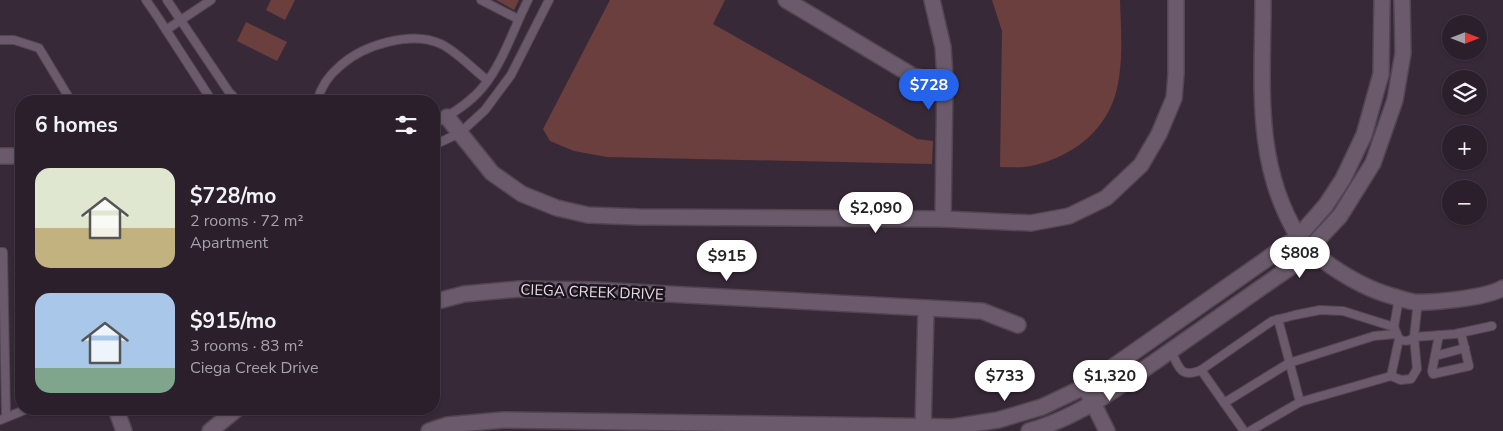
<!DOCTYPE html>
<meta charset="utf-8">
<style>
body{margin:0;font-family:"Nunito Sans",sans-serif;background:#322733;color:#f1f3f6;height:100vh;display:flex;flex-direction:column;font-size:19px;white-space:nowrap}
*{box-sizing:border-box;margin:0}
p{font-size:16px;color:#a5a2a9}
.icon{flex:none;width:28px;height:28px;fill:none;stroke:currentColor;stroke-width:2;stroke-linecap:round;stroke-linejoin:round}
.map{position:relative;flex:1;overflow:hidden}
.sheet{position:absolute;left:15px;top:95px;width:425px;height:320px;display:flex;flex-direction:column;background:#2a1f2b;border-radius:20px;box-shadow:0 1px 4px #0004,0 0 0 1px #463d47}
.sheet>*{flex:none}
.needle{width:32px;rotate:90deg}
.tools{position:absolute;left:1442px;top:15px;display:grid;gap:10px}
.tools a{display:grid;place-items:center;width:45px;height:45px;border-radius:50%;background:#2a1f2b;box-shadow:0 1px 4px #0004,0 0 0 1px #463d47;font-size:25px}
.price{position:absolute;translate:-50% -42px;padding:0 11px;border-radius:18px;background:#fff;color:#222;font-size:16px;line-height:32px;filter:drop-shadow(0 1px 2px #0008)}
.price::after{content:'';position:absolute;left:50%;top:30px;width:15px;height:11px;margin-left:-8px;background:inherit;clip-path:polygon(0 0,100% 0,50% 100%)}
.price.on{background:#2563eb;color:#fff}
ul{padding:0;list-style:none}
li{display:flex;align-items:center;gap:15px;height:125px;padding:0 20px}
li span{display:grid;place-items:center;flex:none;width:140px;height:100px;border-radius:15px;color:#555}
li>.icon{margin-inline-start:auto}
span .icon{width:60px;height:60px;fill:#fffc;stroke-width:1}
li b{font-size:21px}
h2{display:flex;justify-content:space-between;align-items:center;height:60px;padding:0 20px;font-size:21px}
.map>svg:first-child{display:block}
.green{fill:#6b3f3d}
.lines{fill:none;stroke-linecap:round;stroke-linejoin:round}
.lane-casing{stroke:#524653;stroke-width:10}
.street-casing{stroke:#524653;stroke-width:18}
.lane{stroke:#6b5a6c;stroke-width:8}
.street{stroke:#6b5a6c;stroke-width:15}
.labels{text-anchor:middle;stroke-width:5;stroke-linejoin:round;paint-order:stroke}
.street-label{font-size:15px;fill:#e5dbe5;stroke:#1b141c}
</style>
<div class="map">
<svg width="1503" height="431" viewBox="0 0 1503 431">
<rect width="100%" height="100%" fill="#382939"/>
<g class="green">
<polygon points="271,0 295,0 285,20 266,10"/>
<polygon points="496,0 519,0 514,10"/>
<polygon points="610,0 725,0 713,24 917,139 933,141 932,164 607,157 574,151 550,141 543,129"/>
<path d="M992 0H1120C1121 31 1124 66 1115 96 1103 134 1069 158 1031 166 1021 168 1010 167 1000 167L1002 31Z"/>
<polygon points="246,22 287,42 277,61 237,41"/>
</g>
<g class="lines">
<defs>
<g id="lane">
<polyline points="146,0 159,19 212,101"/>
<polyline points="167,0 229,92 238,101"/>
<polyline points="481,0 518,19"/>
<polyline points="166,30 211,0"/>
<polyline points="0,40 14,40 39,48 71,101"/>
<path d="M317 101C321 87 329 75 340 66 363 45 412 30 441 44 456 51 474 70 487 80"/>
<path d="M434 124C452 114 470 103 483 87 503 63 514 27 528 0"/>
<polyline points="434,145 460,133 485,110 511,75 549,0"/>
<polyline points="0,252 3,252 6,417"/>
<path d="M1399 298 1394 327 1399 339C1405 342 1409 342 1414 337L1418 301"/>
<polyline points="1278,319 1300,402"/>
<polyline points="1439,335 1432,371 1433,374 1469,366 1461,333"/>
<path d="M1171 351C1179 367 1180 379 1201 370L1272 321 1295 315 1320 310 1343 311 1394 327"/>
<polyline points="1435,356 1465,348"/>
<polyline points="1201,370 1244,431"/>
<polyline points="1391,376 1399,339"/>
<polyline points="1224,403 1289,363 1374,336 1396,334"/>
<polyline points="0,420 27,409"/>
<polyline points="1250,431 1300,402 1391,376 1401,380 1411,379 1417,369 1414,337 1455,334 1492,326"/>
</g>
<g id="street">
<polyline points="786,0 913,76 928,79 945,78"/>
<polyline points="932,0 943,47 945,78 943,219"/>
<path d="M1263 0C1263 81 1253 163 1298 236 1304 246 1321 258 1331 266 1350 279 1370 290 1392 296 1399 298 1407 301 1414 302 1434 303 1486 298 1503 288"/>
<polyline points="447,117 492,173 522,194 557,208 588,215 639,217 943,219 1031,223 1069,216 1106,198 1141,165 1159,134 1174,98 1176,74 1176,0"/>
<polyline points="0,156 21,156"/>
<polyline points="434,302 464,294 519,289 595,290 982,311 1018,325"/>
<polyline points="1089,395 1107,431"/>
<polyline points="116,409 124,431"/>
<polyline points="210,431 237,409"/>
<polyline points="429,431 447,425 503,420 953,427 998,420 1042,407 1084,387 1298,237 1326,205 1343,179 1364,135 1381,74 1382,0"/>
<polyline points="923,431 926,308"/>
<path d="M1029 431C1062 422 1092 405 1120 386L1295 264 1340 216 1373 163 1395 100 1403 53 1402 0"/>
</g>
</defs>
<use href="#lane" class="lane-casing"/>
<use href="#street" class="street-casing"/>
<use href="#lane" class="lane"/>
<use href="#street" class="street"/>
</g>
<g class="labels">
<g class="street-label">
<text transform="translate(592 292) rotate(2)" y="5">CIEGA CREEK DRIVE</text>
</g>
</g>
</svg>
<div class="tools">
<a><svg class="needle" viewBox="-14 -14 28 28"><path d="M0-13l5 13h-10z" fill="#e53935"/><path d="M0 13l5-13h-10z" fill="#a5a2a9"/></svg></a>
<a><svg class="icon" aria-label="layers" viewBox="0 0 24 24"><path d="M12 4l9 5-9 5-9-5zM3 14l9 5 9-5"/></svg></a>
<a>+</a>
<a>−</a>
</div>
<b class="price on" style="left:929px;top:111px">$728</b>
<b class="price" style="left:876px;top:234px">$2,090</b>
<b class="price" style="left:1300px;top:279px">$808</b>
<b class="price" style="left:727px;top:282px">$915</b>
<b class="price" style="left:1005px;top:402px">$733</b>
<b class="price" style="left:1110px;top:402px">$1,320</b>
<section class="sheet">
<h2>6 homes<svg class="icon" aria-label="filters" viewBox="0 0 24 24"><path d="M4 7h16M4 17h16"/><circle cx="9" cy="7" r="2"/><circle cx="15" cy="17" r="2"/></svg></h2>
<ul>
<li><span style="background:linear-gradient(#dfe7d0 60%,#c2b280 0)"><svg class="icon" aria-label="home" viewBox="0 0 24 24"><path d="M3 11l9-7 9 7M6 9v11h12V9"/></svg></span><div><b>$728/mo</b><p>2 rooms · 72 m²</p><p>Apartment</p></div></li>
<li><span style="background:linear-gradient(#a9c7e8 75%,#7fa58c 0)"><svg class="icon" aria-label="home" viewBox="0 0 24 24"><path d="M3 11l9-7 9 7M6 9v11h12V9"/></svg></span><div><b>$915/mo</b><p>3 rooms · 83 m²</p><p>Ciega Creek Drive</p></div></li>
</ul>
</section>
</div>
